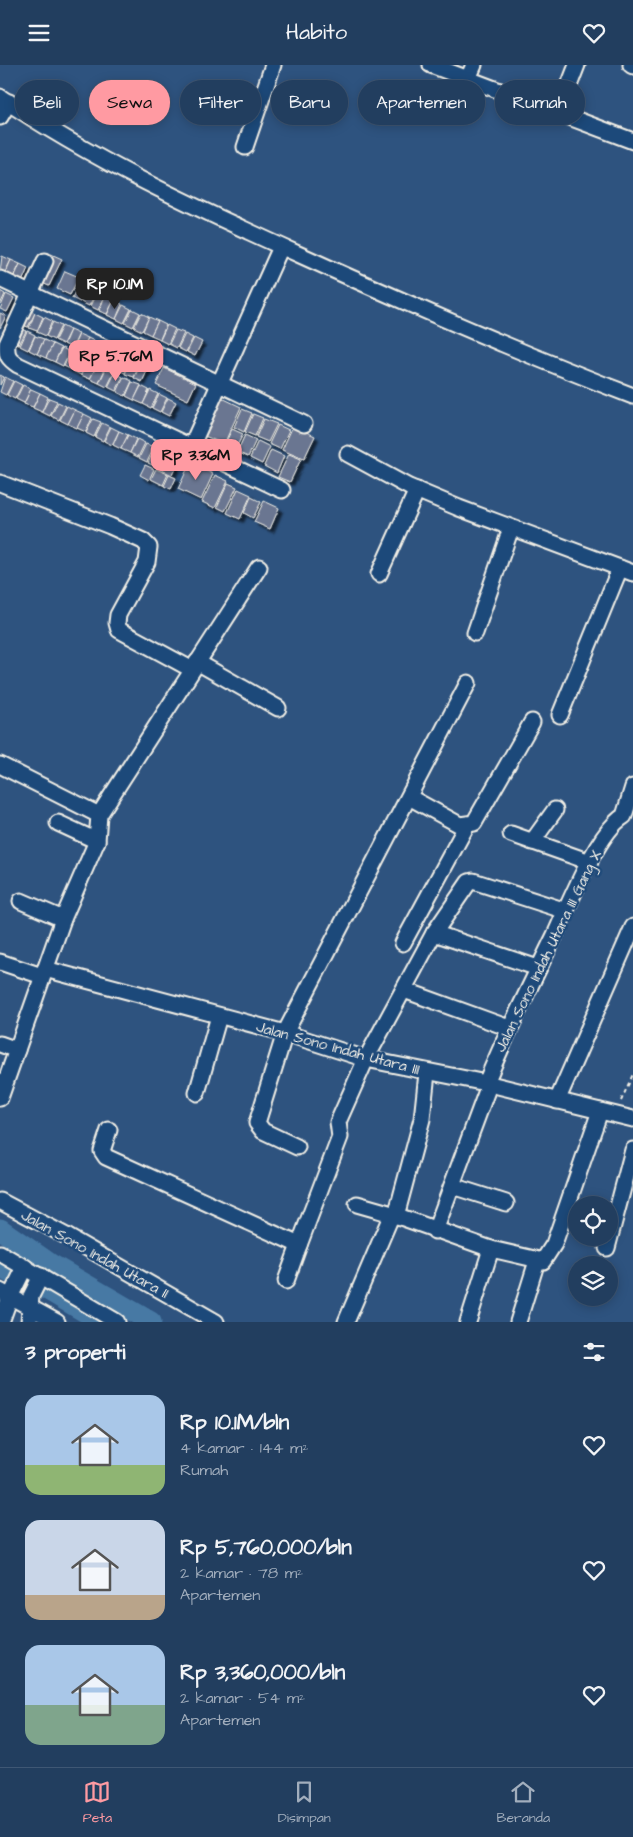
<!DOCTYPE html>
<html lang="id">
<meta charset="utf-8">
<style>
body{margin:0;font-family:"Architects Daughter",sans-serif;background:#2e4968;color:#f1f3f6;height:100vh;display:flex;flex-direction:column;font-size:19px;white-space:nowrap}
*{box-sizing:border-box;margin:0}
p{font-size:16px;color:#a2aebd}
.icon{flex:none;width:28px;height:28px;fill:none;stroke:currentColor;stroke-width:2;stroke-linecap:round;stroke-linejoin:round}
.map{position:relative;height:1257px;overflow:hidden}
.drawer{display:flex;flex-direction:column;background:#223e5f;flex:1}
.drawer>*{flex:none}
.banner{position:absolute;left:15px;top:15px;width:604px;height:45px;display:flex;gap:10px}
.buttons{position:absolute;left:568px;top:1131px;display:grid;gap:10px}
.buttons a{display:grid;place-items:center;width:50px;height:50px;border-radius:50%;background:#223e5f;box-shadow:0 2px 12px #0003,0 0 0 1px #3f5774;font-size:25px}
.price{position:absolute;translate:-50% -42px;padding:0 11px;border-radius:10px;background:#ff9aa2;color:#111;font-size:16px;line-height:32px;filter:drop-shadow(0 1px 2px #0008)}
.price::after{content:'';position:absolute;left:50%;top:30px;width:15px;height:11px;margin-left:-8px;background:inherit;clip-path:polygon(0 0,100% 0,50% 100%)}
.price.current{background:#222;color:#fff}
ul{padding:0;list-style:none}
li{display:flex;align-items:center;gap:15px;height:125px;padding:0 25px}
li span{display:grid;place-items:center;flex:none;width:140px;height:100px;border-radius:15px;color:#555}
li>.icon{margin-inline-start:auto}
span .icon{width:60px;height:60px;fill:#fffc;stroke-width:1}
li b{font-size:21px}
h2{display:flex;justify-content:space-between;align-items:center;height:60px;padding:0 25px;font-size:21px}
.tag{padding:0 18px;border-radius:22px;background:#223e5f;box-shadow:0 2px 12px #0003,0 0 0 1px #3f5774;font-size:18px;line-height:45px}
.tag.current{background:#ff9aa2;color:#111}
header{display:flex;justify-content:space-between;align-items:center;height:65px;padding:0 25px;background:#223e5f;font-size:22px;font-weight:600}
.dock{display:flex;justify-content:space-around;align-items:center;height:70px;border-top:1px solid #3f5774;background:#223e5f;font-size:14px;color:#a2aebd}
.dock a{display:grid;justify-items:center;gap:2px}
.dock .current{color:#ff9aa2}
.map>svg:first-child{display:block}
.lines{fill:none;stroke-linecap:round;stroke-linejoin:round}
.river{stroke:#4779a4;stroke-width:21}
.building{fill:#6b7691;stroke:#f4f1e8;filter:url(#shadow)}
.minor-casing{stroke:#f4f1e8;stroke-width:19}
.path{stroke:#f4f1e8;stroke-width:2;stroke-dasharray:4 4;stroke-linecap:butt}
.minor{stroke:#1f4a7a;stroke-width:15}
.labels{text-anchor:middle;stroke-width:5;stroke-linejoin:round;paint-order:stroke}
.street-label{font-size:15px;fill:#f4f1e8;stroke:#1f4a7a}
</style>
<header><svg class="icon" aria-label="menu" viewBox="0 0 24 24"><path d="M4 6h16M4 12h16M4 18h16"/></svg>Habito<svg class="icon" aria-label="heart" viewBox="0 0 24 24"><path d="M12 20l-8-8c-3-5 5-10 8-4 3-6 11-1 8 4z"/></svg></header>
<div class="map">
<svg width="633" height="1257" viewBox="0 0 633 1257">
<defs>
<filter id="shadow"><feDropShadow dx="3.5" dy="3.5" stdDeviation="1" flood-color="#0009"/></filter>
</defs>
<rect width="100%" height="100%" fill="#2e537f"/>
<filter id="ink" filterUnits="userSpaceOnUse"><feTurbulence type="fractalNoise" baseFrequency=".02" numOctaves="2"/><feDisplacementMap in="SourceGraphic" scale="10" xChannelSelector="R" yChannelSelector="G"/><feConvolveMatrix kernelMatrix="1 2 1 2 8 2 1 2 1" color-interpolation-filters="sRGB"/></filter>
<g filter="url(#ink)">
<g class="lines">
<g class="river">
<polyline points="0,1164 49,1198 151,1257"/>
<polyline points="0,1203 46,1224 102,1257"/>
</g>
</g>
<g class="building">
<polygon points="51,189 62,194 49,221 38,216"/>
<polygon points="2,191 11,195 4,209 0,207"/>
<polygon points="11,195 20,199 13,213 5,209"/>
<polygon points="20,199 28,203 22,217 14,213"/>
<polygon points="65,206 79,212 70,230 57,224"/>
<polygon points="79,219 87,223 80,237 72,233"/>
<polygon points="88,223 96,227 89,241 81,237"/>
<polygon points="0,226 5,229 0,240"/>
<polygon points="97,227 105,231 98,245 90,241"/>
<polygon points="6,229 14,233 7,247 0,244"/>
<polygon points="105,231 114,235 107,249 99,246"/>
<polygon points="114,235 122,239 116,254 107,250"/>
<polygon points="123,240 131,244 124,258 116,254"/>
<polygon points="27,244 35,248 28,262 20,259"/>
<polygon points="132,244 140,248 133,262 125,258"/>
<polygon points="0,248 6,251 0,263"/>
<polygon points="35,248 43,252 37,266 29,263"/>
<polygon points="141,248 149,252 142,266 134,262"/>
<polygon points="44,252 52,256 46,271 37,267"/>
<polygon points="149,252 158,256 151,270 143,266"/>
<polygon points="158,256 166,260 160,274 151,270"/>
<polygon points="53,257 61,261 54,275 46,271"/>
<polygon points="167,260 175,264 168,279 160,275"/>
<polygon points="62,261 70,265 63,279 55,275"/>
<polygon points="18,262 26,266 19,280 11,277"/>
<polygon points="70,265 79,269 72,283 64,279"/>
<polygon points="176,265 184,268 177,283 169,279"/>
<polygon points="27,266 35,270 28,285 20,281"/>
<polygon points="79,269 88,273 81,287 73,283"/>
<polygon points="185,269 193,273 186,287 178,283"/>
<polygon points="35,271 44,274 37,289 29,285"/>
<polygon points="88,273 96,277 90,292 81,288"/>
<polygon points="194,273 202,277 195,291 187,287"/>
<polygon points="44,275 53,279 46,293 37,289"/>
<polygon points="97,278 105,281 98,296 90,292"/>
<polygon points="53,279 61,283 55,297 46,293"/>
<polygon points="106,282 114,286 107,300 99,296"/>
<polygon points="62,283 70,287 63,301 55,297"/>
<polygon points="114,286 123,290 116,304 108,300"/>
<polygon points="71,287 79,291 72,305 64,301"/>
<polygon points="123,290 131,294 125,308 117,304"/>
<polygon points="80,292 88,295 81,310 73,306"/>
<polygon points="132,294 140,298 134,312 125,309"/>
<polygon points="88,296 97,300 90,314 81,310"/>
<polygon points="141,299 149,302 142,317 134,313"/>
<polygon points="97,300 105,304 99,318 90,314"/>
<polygon points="164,303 196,318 188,335 156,320"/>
<polygon points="106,304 114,308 107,322 99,318"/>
<polygon points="115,308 123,312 116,326 108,322"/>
<polygon points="0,310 4,312 0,320"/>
<polygon points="5,312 13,316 6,330 0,327"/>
<polygon points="124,312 132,316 125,331 117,327"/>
<polygon points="14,316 22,320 15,334 7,330"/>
<polygon points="132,317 141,320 134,335 126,331"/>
<polygon points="23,320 31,324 24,338 16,334"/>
<polygon points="141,321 149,325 143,339 134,335"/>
<polygon points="31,324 40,328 33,342 24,339"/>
<polygon points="150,325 158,329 151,343 143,339"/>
<polygon points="40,328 48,332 42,347 33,343"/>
<polygon points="159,329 167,333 160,347 152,343"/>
<polygon points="220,332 241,342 224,379 202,370"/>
<polygon points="49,333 57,336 50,351 42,347"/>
<polygon points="168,333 176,337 169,351 161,347"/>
<polygon points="58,337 66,341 59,355 51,351"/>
<polygon points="67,341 75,345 68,359 60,355"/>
<polygon points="242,344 252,348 244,367 234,362"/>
<polygon points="75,345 84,349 77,363 68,359"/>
<polygon points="84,349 92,353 86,367 77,363"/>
<polygon points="253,349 263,353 255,371 245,367"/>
<polygon points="93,354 101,357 94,372 86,368"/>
<polygon points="264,354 277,359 268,377 256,372"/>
<polygon points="102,358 110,362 103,376 95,372"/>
<polygon points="278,360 289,365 280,384 269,379"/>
<polygon points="293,361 315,371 304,394 282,385"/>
<polygon points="111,362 119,366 112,380 104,376"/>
<polygon points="232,364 243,369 235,385 224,381"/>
<polygon points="119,366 128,370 121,384 113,380"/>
<polygon points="128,370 136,374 130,388 121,384"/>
<polygon points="245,370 256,375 248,392 237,387"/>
<polygon points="137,374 145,378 138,392 130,388"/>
<polygon points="258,376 270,382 262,399 250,393"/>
<polygon points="146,379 154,382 147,397 139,393"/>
<polygon points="155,383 164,387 157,402 148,398"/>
<polygon points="271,385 284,391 277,408 264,401"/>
<polygon points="289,389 301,394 290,417 278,412"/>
<polygon points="164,391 178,397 172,410 158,403"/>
<polygon points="190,398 213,409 201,435 178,424"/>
<polygon points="145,400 154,404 149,415 140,410"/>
<polygon points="156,404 168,409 163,420 151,414"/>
<polygon points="169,410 176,413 171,424 164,421"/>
<polygon points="215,410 228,416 215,443 202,437"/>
<polygon points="228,418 237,422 225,446 217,442"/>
<polygon points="238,424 251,430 240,454 227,448"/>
<polygon points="251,432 261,437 253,453 244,448"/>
<polygon points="264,436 279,443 270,464 254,457"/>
</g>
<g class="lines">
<defs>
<g id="minor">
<polyline points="431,0 633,76"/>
<polyline points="631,0 633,1"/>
<polyline points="467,16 474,0"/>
<path d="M0 32C92 95 196 143 298 189 408 239 520 288 633 331"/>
<polyline points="558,49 577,0"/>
<polyline points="0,52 9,37"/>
<polyline points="245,82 273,0"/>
<path d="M45 196 7 279C6 291 9 294 18 300L282 425"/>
<polyline points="0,214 304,359"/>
<polyline points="191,382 281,182"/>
<polyline points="348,389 409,422 459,443 633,508"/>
<polyline points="0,418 110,461 143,476 149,482 147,497 118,550 117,558 119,565 191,604"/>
<polyline points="379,509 417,425"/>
<polyline points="475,568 511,463"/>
<polyline points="197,597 278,643"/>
<polyline points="560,650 620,503"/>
<polyline points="0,700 99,750"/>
<polyline points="409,732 460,760 474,758 532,657"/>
<polyline points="58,758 97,776"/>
<polyline points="511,769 590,797"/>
<polyline points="532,777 555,745"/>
<polyline points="21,836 63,854"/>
<polyline points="434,868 538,903"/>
<polyline points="403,878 467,760"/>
<polyline points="0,897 42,911"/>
<polyline points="45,904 285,968 366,994 486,1018 633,1054"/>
<polyline points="404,925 509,963"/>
<polyline points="0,979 17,985"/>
<path d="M486 1018C506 969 530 921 554 872 568 842 597 767 624 751L633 722"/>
<polyline points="197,1028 219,951"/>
<polyline points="0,1033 63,854 97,776 99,750 259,502"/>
<polyline points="557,1036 633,862"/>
<polyline points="109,1065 102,1086 106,1092 299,1180 340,1072 338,1057 366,994 434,868 469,817 473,816 566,846"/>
<polyline points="297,1082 263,1066 257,1058 285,968 468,618"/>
<polyline points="452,1121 506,1138"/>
<polyline points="0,1136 68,1172 216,1257"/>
<polyline points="357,1139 392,1149 491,1184 543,1196 554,1179 600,1046"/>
<polyline points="396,1151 422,1054 427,1008"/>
<polyline points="435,1166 489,1020"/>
<polyline points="607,1183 633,1085"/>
<polyline points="0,1188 117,1257"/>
<polyline points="286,1216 299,1180"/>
<polyline points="0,1226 57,1257"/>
<polyline points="1,1257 10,1232 25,1202"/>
<polyline points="29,1257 31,1231 41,1211"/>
<polyline points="346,1257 392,1149"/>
<polyline points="468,1257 491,1184"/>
<polyline points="518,1257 537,1196"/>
</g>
</defs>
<use href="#minor" class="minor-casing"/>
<polyline class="path" points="621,1036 633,1009"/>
<use href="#minor" class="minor"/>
</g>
</g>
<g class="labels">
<g class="street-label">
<text transform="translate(548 886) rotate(-64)" y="5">Jalan Sono Indah Utara III Gang X</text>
<text transform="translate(338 983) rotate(15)" y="5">Jalan Sono Indah Utara III</text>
<text transform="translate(95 1189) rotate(29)" y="5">Jalan Sono Indah Utara II</text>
</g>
</g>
</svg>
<div class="buttons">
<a><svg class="icon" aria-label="locate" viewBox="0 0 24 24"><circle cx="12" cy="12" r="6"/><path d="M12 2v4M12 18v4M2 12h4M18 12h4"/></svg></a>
<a><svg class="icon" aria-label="layers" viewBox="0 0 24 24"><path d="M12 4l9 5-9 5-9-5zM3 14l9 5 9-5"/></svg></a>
</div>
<b class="price current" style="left:115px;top:245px">Rp 10.1M</b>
<b class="price" style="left:116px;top:317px">Rp 5.76M</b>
<b class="price" style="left:196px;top:416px">Rp 3.36M</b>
<div class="banner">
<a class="tag">Beli</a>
<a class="tag current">Sewa</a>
<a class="tag">Filter</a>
<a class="tag">Baru</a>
<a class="tag">Apartemen</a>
<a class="tag">Rumah</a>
</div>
</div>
<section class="drawer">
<h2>3 properti<svg class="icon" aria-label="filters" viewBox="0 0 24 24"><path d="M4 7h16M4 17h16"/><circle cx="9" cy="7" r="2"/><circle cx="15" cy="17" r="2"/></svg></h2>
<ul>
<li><span style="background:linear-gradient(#a9c7e8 70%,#8fb573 0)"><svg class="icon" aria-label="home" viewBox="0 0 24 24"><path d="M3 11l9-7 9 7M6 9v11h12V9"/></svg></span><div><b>Rp 10.1M/bln</b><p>4 kamar · 144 m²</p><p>Rumah</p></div><svg class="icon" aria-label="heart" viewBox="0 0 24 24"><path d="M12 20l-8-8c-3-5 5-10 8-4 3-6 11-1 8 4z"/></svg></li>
<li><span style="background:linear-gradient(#c9d6e8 75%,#b9a48a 0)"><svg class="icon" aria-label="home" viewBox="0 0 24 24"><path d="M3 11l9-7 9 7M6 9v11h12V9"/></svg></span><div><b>Rp 5,760,000/bln</b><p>2 kamar · 78 m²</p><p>Apartemen</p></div><svg class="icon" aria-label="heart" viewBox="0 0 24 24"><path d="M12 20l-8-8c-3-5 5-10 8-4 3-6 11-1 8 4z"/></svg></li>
<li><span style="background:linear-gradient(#a9c7e8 60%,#7fa58c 0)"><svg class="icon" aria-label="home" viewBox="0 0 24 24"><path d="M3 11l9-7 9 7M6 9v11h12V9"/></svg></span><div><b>Rp 3,360,000/bln</b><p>2 kamar · 54 m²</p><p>Apartemen</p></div><svg class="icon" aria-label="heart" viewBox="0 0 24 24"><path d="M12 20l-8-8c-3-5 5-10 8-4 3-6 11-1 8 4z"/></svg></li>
</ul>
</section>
<nav class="dock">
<a class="current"><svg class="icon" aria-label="map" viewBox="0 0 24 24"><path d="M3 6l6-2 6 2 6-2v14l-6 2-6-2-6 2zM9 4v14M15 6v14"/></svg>Peta</a>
<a><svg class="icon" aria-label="saved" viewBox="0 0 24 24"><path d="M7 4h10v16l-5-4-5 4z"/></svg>Disimpan</a>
<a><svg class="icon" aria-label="home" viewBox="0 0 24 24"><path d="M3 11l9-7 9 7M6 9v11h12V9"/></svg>Beranda</a>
</nav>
